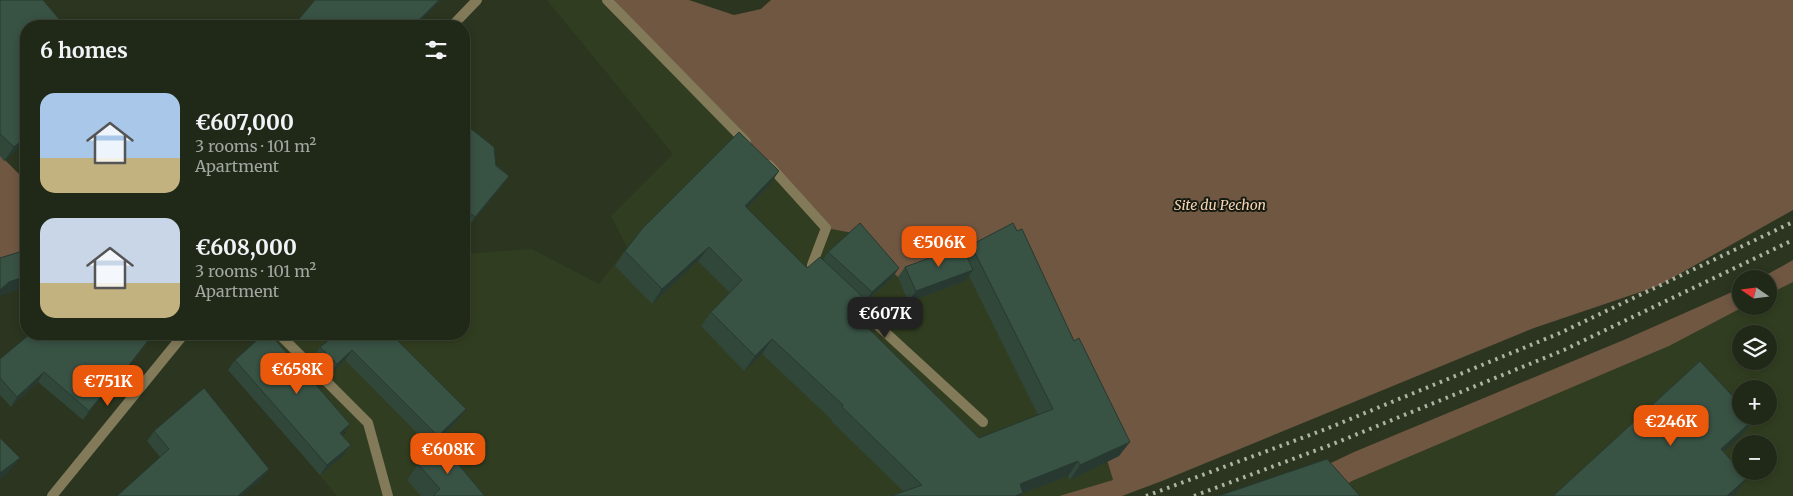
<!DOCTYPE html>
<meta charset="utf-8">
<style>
body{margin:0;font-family:Merriweather,serif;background:#2d3424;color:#f1f3f6;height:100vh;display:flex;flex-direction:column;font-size:19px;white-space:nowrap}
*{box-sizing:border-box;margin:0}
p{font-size:16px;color:#a2a6a1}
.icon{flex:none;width:28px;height:28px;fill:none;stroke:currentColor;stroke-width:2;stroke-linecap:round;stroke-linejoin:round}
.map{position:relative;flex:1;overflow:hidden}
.panel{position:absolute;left:20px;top:20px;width:450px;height:320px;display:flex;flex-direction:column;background:#202817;border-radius:20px;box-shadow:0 2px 8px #0003,0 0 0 1px #3d4436}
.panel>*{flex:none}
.needle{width:32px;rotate:284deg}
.tools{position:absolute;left:1732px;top:270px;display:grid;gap:10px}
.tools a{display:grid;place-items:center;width:45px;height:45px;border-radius:50%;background:#202817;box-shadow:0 2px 8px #0003,0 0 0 1px #3d4436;font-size:25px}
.price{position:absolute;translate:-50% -42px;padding:0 11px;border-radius:10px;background:#ea580c;color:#fff;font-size:16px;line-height:32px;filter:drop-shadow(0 1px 2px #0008)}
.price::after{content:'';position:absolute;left:50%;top:30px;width:15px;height:11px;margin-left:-8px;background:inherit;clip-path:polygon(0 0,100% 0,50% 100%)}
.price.on{background:#222;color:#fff}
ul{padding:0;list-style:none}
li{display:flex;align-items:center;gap:15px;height:125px;padding:0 20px}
li span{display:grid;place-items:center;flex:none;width:140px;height:100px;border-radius:15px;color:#555}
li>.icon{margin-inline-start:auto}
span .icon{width:60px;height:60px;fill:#fffc;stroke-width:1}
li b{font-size:21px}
h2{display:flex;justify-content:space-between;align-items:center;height:60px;padding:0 20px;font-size:21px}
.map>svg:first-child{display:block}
.built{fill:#313d20;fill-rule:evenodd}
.forest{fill:#6f5742}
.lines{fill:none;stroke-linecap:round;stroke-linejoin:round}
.lane{stroke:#827a59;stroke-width:10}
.street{stroke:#827a59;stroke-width:10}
.rail{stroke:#adb4a4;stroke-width:4;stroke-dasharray:2.5 5;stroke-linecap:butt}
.wall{fill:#30473a}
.shaded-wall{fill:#273930}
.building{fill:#385244;stroke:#273930}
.labels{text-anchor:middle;stroke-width:4;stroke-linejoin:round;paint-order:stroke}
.park-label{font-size:14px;font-style:italic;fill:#f9d4b3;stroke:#161b11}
</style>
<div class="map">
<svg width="1793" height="496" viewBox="0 0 1793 496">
<rect width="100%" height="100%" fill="#2b351f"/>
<g class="built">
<polygon points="547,0 614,0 853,233 955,257 1088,396 1113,480 1059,496 337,496 309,463 346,433 290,377 255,334 464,334 464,254 532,249 599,284 627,247 611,216 673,154"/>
<path d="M1793 281V496H1249H1330L1352 481 1662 349 1744 306H1769V294ZM1741 334H1769V361H1741ZM1741 389H1769V416H1741ZM1741 444H1769V471H1741Z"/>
</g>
<g class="forest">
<polygon points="614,0 689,0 734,15 761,9 771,0 1793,0 1793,210 1658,286 1534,328 1162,481 1122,496 1059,496 1113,480 1088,396 955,257 898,277 853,233 826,228"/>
<polygon points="0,155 26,181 26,270 0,269"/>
<polygon points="1793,260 1793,282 1769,294 1769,279 1759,279"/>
<polygon points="1741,288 1741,306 1745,306 1669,346 1352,481 1329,496 1312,472 1354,452 1626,339"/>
</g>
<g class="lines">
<g class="lane">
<polyline points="607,0 746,142"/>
<polyline points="769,165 826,228 812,265 819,272"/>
<polyline points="849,299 983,422"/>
<polyline points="279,334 368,423 388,496"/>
</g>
<g class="street">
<polyline points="452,26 477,0"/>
<polyline points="52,496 184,334"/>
</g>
<g class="rail">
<polyline points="1146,496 1326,429 1560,333 1793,222"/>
<polyline points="1194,496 1333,444 1564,350 1793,240"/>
</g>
</g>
<g class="wall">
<polygon points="0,1 26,26 26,142 4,161 0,156"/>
<polygon points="464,137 509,176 502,186 468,227 464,224"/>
<polygon points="769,186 747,208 807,268 823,260 828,252 899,268 891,279 864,303 862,301 853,313 979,438 1038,415 969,276 965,281 908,302 898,277 905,267 965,253 971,245 1119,456 1070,480 1068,476 1023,493 903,491 832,422 832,420 762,354 744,371 701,326 711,312 730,293 698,261 652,304 615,266 625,251"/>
<polygon points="154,334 119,379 117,377 83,420 38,382 11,407 0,395 0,359"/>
<polygon points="318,334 391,334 466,409 458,420 431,447 345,360 330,375 313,358 320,347 327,342"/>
<polygon points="235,360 298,366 327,374 317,387 343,434 342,435 351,445 343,456 320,475 228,370"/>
<polygon points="154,431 269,469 262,479 160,457 147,441"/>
<polygon points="418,464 485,496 421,496 407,480"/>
</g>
<g class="shaded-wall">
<polygon points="439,0 442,0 415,26 413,26"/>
<polygon points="26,137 26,142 4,161 14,147"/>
<polygon points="779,171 769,186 734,221 745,206"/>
<polygon points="509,176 502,186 468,227 475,217"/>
<polygon points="709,247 698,261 652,304 662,289"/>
<polygon points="899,268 891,279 864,303 872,292"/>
<polygon points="973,270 965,281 908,302 916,291"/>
<polygon points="26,276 26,287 0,296 0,290 9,282"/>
<polygon points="864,298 854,313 840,325 850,310"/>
<polygon points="153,334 154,334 119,379 126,369"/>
<polygon points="772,339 762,354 744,371 755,356"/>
<polygon points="352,350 345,360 330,375 337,364"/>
<polygon points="124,368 117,377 83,420 89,411"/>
<polygon points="44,372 38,382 11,407 17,397"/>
<polygon points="327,374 320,384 308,396 316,385"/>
<polygon points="466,409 458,420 431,447 438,436"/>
<polygon points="1754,419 1742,435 1710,465 1721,449"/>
<polygon points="350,424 343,434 332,444 340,433"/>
<polygon points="1130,442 1119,456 1070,480 1080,465"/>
<polygon points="351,445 343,456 320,475 327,465"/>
<polygon points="20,458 9,472 0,479 0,473"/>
<polygon points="1078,461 1068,476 1023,493 1021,496 1011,496 1020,484"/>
<polygon points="269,469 262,479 242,496 238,496"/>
<polygon points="1747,478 1734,496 1727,496"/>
</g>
<g class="building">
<polygon points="1,0 43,0 65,26 26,26 26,137 14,147 0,134 0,1"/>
<polygon points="315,0 439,0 413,26 293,26"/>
<polygon points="470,128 494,147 496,166 509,176 475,217 466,210 464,212 464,137"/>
<polygon points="739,132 779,171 745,206 807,268 820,257 864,298 850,310 979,438 1053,409 971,245 1013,223 1017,231 1022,229 1074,341 1079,338 1130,442 1080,465 1078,461 1020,484 1023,493 1015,496 891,496 922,485 842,407 843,405 772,339 755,356 711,312 742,280 709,247 662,289 625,251 642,229"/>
<polygon points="860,223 899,268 872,292 828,252"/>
<polygon points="962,246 973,270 916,291 905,267"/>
<polygon points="26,250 26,276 9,282 0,290 0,258"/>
<polygon points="30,334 153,334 126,369 124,368 89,411 44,372 17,397 0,378 0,359"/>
<polygon points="264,334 270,334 298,366 310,356 327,374 316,385 350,424 340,433 351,445 327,465 235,360"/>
<polygon points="337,334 391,334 466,409 438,436 352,350 337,364 320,347"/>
<polygon points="1700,361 1741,405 1741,416 1752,416 1754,419 1721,449 1747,478 1727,496 1553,496"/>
<polygon points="204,388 269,469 238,496 117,496 169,449 154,431"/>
<polygon points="0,438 20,458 0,473"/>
<polygon points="441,444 485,496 433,496 440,489 418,464"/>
<polygon points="1327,459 1360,496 1218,496"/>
</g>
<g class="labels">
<g class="park-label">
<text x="1220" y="210">Site du Pechon</text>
</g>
</g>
</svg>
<div class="tools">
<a><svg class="needle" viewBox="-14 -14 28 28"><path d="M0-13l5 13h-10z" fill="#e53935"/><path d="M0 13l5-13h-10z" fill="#a2a6a1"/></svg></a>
<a><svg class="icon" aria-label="layers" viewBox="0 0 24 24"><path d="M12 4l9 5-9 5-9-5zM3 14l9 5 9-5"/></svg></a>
<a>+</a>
<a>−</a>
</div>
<b class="price" style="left:939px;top:268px">€506K</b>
<b class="price on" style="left:885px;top:339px">€607K</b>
<b class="price" style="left:297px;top:395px">€658K</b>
<b class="price" style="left:108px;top:407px">€751K</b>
<b class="price" style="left:1671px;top:447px">€246K</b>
<b class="price" style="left:448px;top:475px">€608K</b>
<section class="panel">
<h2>6 homes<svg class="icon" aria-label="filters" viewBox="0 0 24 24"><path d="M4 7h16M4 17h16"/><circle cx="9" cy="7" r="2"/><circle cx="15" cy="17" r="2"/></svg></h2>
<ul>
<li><span style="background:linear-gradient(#a9c7e8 65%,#c2b280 0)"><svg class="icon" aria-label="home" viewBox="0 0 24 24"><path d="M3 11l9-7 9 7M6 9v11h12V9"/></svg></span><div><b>€607,000</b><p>3 rooms · 101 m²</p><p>Apartment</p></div></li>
<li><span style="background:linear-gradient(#c9d6e8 65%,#c2b280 0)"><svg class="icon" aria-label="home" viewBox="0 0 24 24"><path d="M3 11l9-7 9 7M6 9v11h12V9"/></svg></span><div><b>€608,000</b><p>3 rooms · 101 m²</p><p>Apartment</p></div></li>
</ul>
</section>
</div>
